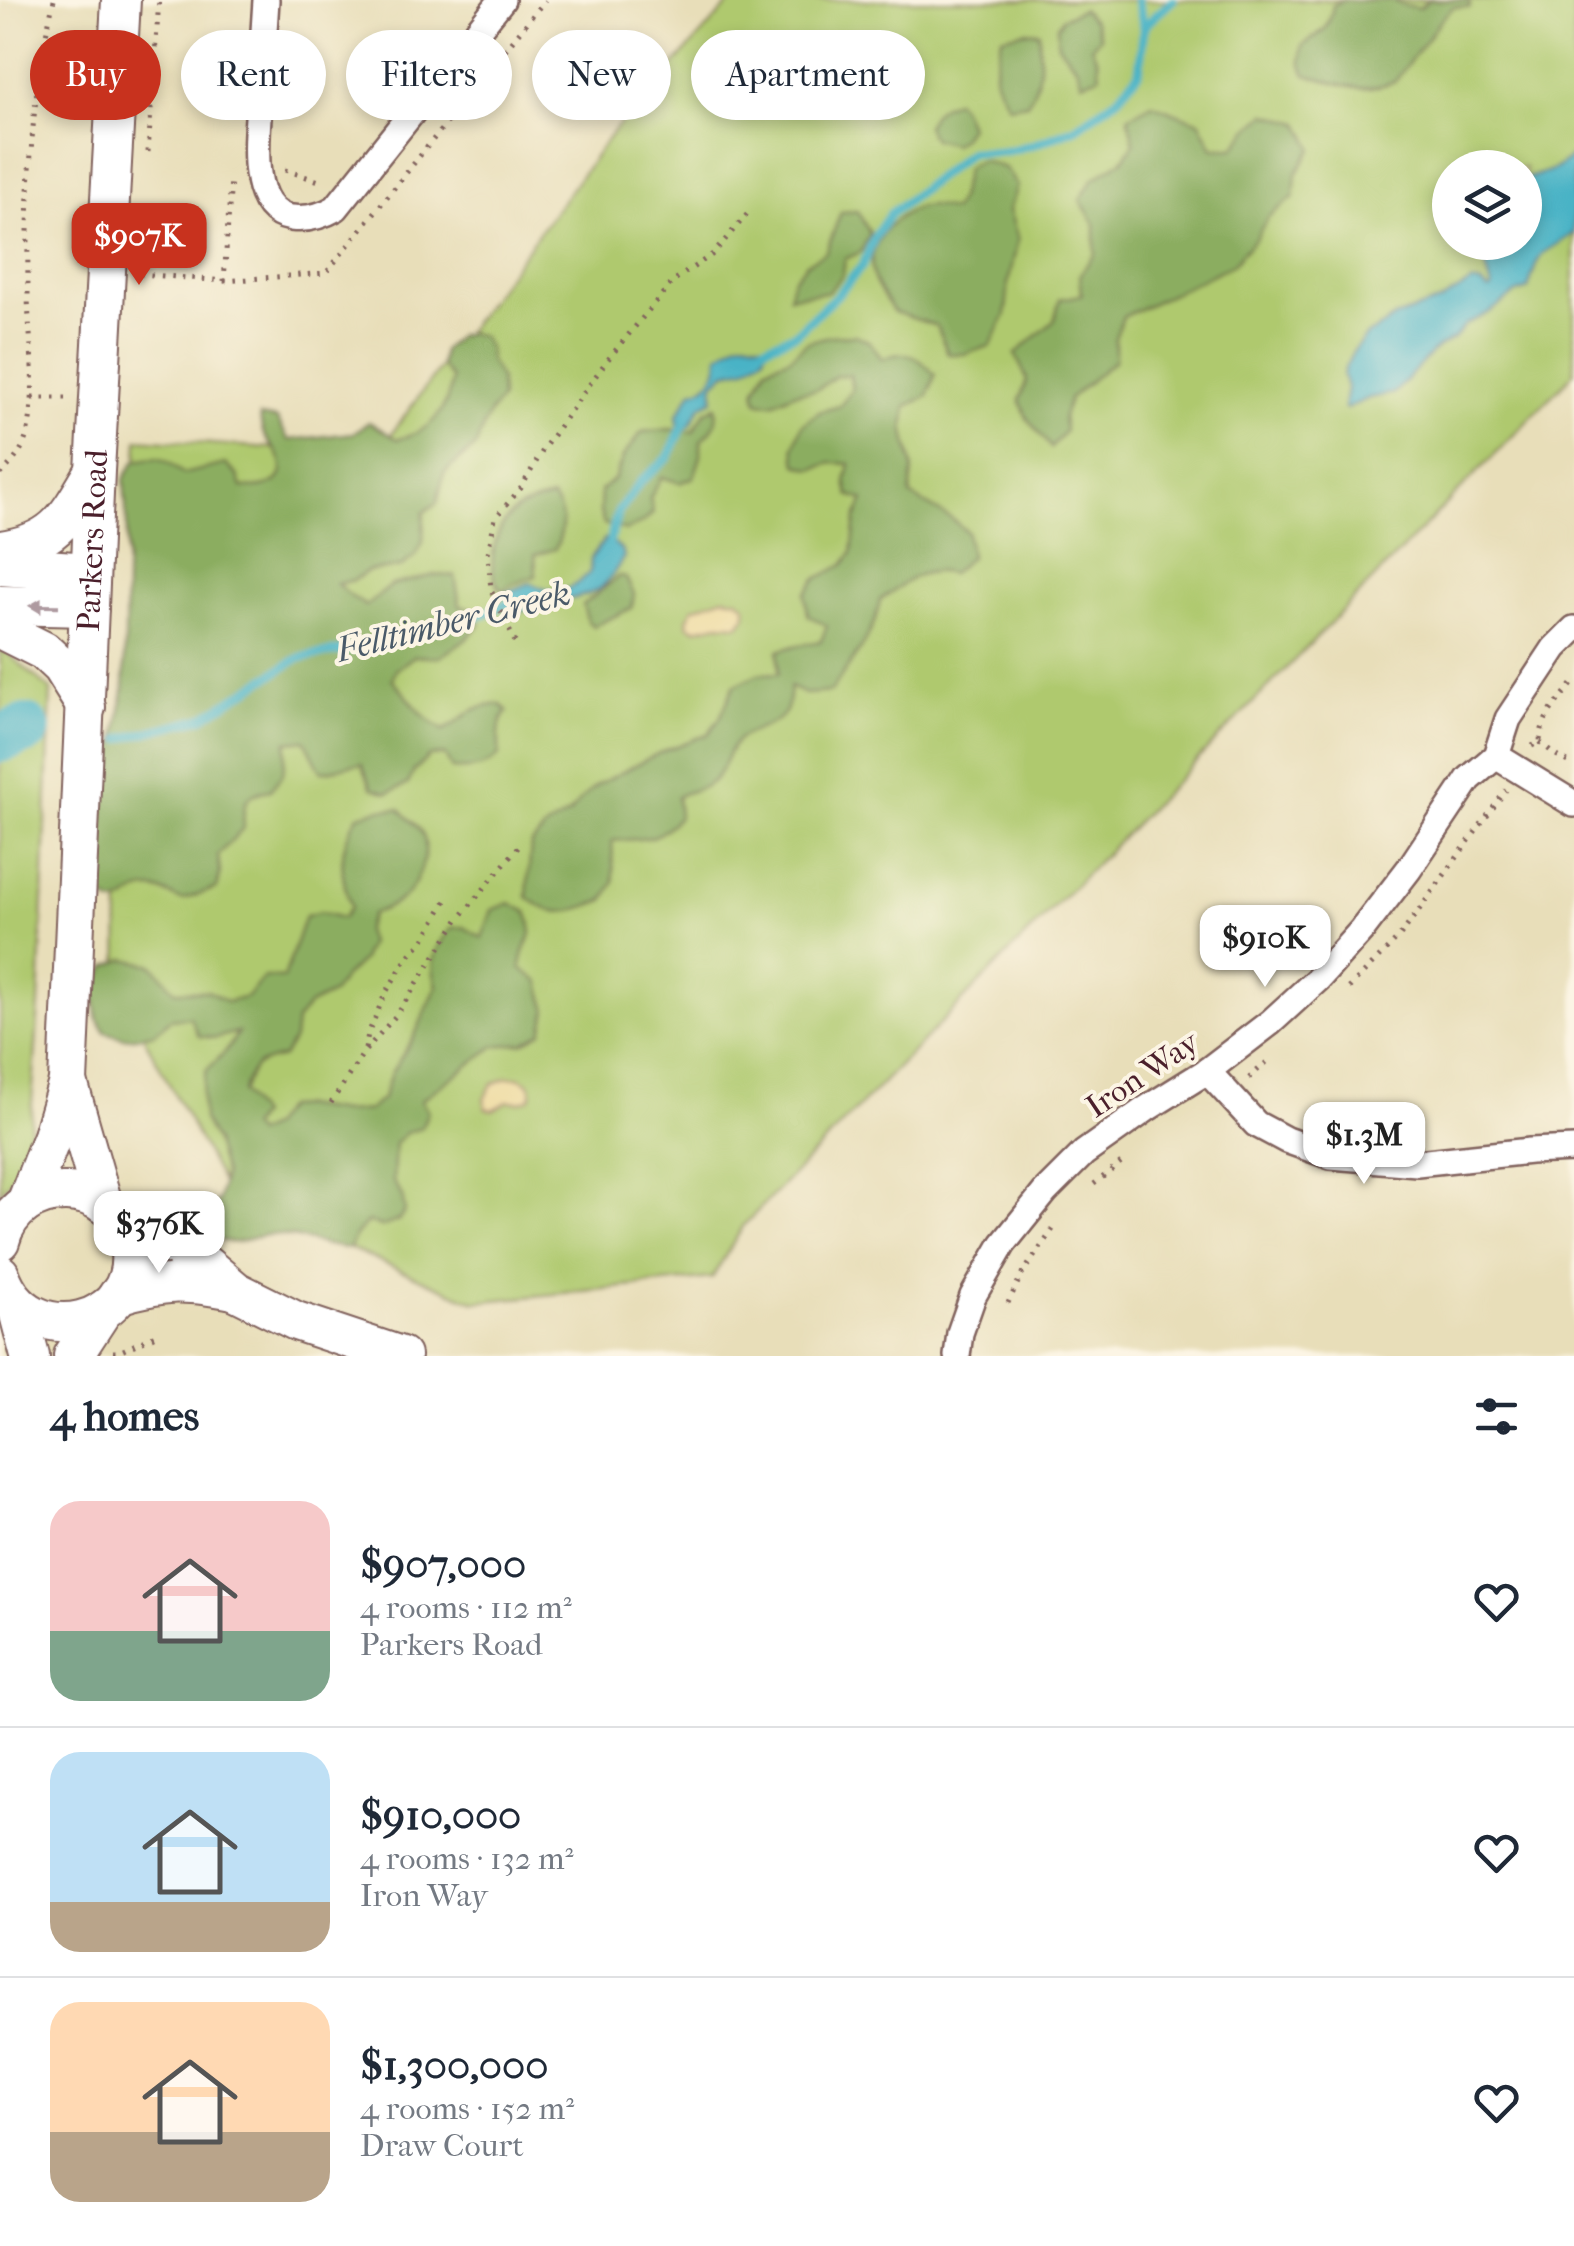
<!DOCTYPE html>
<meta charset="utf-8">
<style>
body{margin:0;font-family:"IM FELL French Canon",serif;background:#f6f6f7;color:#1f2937;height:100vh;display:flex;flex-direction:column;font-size:38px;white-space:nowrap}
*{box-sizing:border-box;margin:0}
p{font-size:32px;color:#747a83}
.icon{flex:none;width:55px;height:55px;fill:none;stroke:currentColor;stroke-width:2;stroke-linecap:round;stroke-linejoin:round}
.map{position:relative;height:1356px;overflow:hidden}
.panel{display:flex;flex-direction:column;background:#fff;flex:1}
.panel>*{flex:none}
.top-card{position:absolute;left:30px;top:30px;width:1000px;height:90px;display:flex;gap:20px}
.buttons{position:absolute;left:1432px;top:150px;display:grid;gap:20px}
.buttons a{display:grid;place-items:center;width:110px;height:110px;border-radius:50%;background:#fff;box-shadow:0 5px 15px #0003;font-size:50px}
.price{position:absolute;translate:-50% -85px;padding:0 22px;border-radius:20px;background:#fff;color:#222;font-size:32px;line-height:65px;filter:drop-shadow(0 2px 5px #0008)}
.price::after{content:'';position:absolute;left:50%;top:60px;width:30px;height:22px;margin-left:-15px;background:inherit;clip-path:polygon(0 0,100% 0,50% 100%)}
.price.active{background:#c8321e;color:#fff}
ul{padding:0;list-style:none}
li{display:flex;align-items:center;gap:30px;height:250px;padding:0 50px}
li+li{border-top:2px solid #e0e1e3}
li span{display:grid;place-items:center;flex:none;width:280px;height:200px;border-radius:30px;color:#555}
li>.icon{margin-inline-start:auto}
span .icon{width:120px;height:120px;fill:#fffc;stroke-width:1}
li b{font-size:42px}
h2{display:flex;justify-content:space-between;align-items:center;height:120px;padding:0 50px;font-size:42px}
.tag{padding:0 35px;border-radius:45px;background:#fff;box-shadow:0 5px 15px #0003;font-size:35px;line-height:90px}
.tag.active{background:#c8321e;color:#fff}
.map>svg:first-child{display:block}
.green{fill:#afc96e;stroke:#7c744c;stroke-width:2.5;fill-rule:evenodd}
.forest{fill:#8bad61;stroke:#6a6646;stroke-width:2.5}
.sand{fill:#eeda9e;stroke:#9c7c64;stroke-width:2.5}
.water{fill:#49b3c6;stroke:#4a6978;stroke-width:2.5}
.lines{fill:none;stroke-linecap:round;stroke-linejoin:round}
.stream{stroke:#49b3c6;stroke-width:9}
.river{stroke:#49b3c6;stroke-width:50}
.street-casing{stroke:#81625d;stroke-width:30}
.secondary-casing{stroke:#81625d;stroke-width:42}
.path{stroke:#81625d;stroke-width:5;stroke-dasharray:2.5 8;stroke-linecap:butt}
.street{stroke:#fff;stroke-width:25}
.secondary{stroke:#fff;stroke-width:38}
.oneway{fill:#ae9aa0}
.labels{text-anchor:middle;stroke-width:8;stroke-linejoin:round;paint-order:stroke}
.street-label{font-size:32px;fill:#4a1f2b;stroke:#fcf5e5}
.water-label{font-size:35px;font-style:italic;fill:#4a5a69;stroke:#fcf5e5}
</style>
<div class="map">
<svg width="1574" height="1356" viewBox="0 0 1574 1356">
<rect width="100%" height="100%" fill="#fcf5e5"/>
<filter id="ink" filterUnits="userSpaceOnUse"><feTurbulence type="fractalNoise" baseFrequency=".01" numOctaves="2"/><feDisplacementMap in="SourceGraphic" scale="20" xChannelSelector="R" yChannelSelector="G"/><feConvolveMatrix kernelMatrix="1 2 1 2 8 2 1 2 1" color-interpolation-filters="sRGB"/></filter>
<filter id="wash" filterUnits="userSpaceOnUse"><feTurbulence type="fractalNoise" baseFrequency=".0048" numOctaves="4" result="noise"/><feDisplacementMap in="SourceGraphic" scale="40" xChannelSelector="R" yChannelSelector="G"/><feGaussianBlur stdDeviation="2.25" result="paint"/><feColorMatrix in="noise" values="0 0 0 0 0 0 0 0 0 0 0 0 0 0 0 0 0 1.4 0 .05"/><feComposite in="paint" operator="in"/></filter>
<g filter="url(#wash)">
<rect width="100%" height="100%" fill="#e8deb9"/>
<g class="green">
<path d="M733 0H1574V373L744 1225 712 1278 475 1302 230 1197 118 989 119 894 138 439 376 455 612 133ZM1450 168H1525V242H1450Z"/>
<polygon points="0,647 51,690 39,1004 28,1159 0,1193"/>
</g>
<g class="forest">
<path d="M1344 0H1393L1401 4 1419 8 1429 0H1469L1470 7H1454L1443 17 1395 81C1361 95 1339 83 1306 75L1301 63 1302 46C1321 33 1330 29 1333 5Z"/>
<polygon points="1082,9 1094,21 1100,37 1091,47 1098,60 1100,76 1082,82 1077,67 1058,45 1057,27 1062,18"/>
<path d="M1025 31 1039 32C1040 55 1042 84 1027 103L1009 106C988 72 995 72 1002 37Z"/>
<path d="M955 100 962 109 969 126 962 137 953 144 933 139 926 126C933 110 940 106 955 100Z"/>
<polygon points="1152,104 1200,122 1213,148 1234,148 1249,129 1267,114 1300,123 1313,148 1296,174 1294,197 1268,217 1256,238 1232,265 1123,317 1115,338 1115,360 1070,398 1063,416 1065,431 1051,448 1027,418 1020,400 1027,379 1015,354 1054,321 1060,299 1082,295 1080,274 1095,254 1095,224 1080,200 1093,179 1123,160 1134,143 1128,117"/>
<path d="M981 160 1005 168 1017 186 1009 210 1018 239 1008 284 1006 315 990 346 965 354H948L937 326 894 312C886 299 874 286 872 270 867 241 900 207 929 206 936 205 946 209 953 210L960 196 966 168Z"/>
<polygon points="857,211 870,233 861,252 845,259 843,275 828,292 789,296 794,278 807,263 826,252 841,212"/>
<path d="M470 333 481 336 489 350V359L500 379 501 399 489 414 475 447 444 473 437 503 424 512 423 542 416 555 401 567 368 571 354 580 337 584 349 595 366 606 392 585 435 575 455 576 460 606 479 610 480 625 467 638 440 657 414 656 396 670 392 679C411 699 419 716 443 730 454 726 457 722 466 715 475 707 488 706 500 704L508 711C495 725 500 738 499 755 488 769 469 770 452 769L445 755 429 756 414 771 408 784 388 793 372 788 362 764C344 763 336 772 321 771L305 740 287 742 283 774 270 790C245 793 242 803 244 827L218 855 220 873 217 888 182 900C172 897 160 888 150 889 134 889 127 904 112 904L102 896 99 883 103 818 104 788 113 775V758L124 690 127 525 124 479 134 462C158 455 165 457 183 474L226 464 238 476 242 487C264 490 294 483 277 453 273 446 266 440 263 432 261 427 261 421 260 416L277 419 289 440 353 433 369 422 397 439C429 433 448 411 452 379L441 365 443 350 459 335Z"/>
<path d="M856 335 870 342 882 359C908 348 917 355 935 375L928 396 907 406 904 427 913 470 910 495 952 519 967 532 970 557 951 574C921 565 905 584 880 600 873 640 852 659 831 692L805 694 790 687C789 693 789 705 786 711 777 727 750 728 738 740 727 750 726 764 718 775 706 792 690 788 677 797L679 816C653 845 647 837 612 841L614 883 604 900C571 911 556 921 527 897L531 844 547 827 571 813 581 799 597 785 661 752 708 734 720 718 734 686 758 674 779 673 778 651 794 646 821 641 827 626 808 615 805 594 816 579 843 565 852 553 856 518 864 500 849 495 846 482 850 464 832 463 812 469 797 464 794 447 802 425 819 412 840 406 852 390 850 375 836 376 816 390 794 393 773 403 758 402 755 391 767 367 791 357 807 342 829 336Z"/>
<path d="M716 406C718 423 714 430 701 441V456L694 477 680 483 662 477 650 498 653 513 645 521 626 531 604 524 600 512 601 490 615 478 624 455 642 432 669 429 693 432 705 412Z"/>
<path d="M552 498C566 513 564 531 555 549L535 555 536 576 512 584 501 591C485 568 493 529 515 511 524 504 541 501 552 498Z"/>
<polygon points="619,576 626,578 634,594 632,608 594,626 588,622 583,605"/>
<path d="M381 809H400C406 817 417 825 422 833 431 850 419 881 407 894 398 904 383 909 372 914L365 930 369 943 362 960 345 976 332 994 309 1005 296 1021 294 1039 283 1057C255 1062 252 1066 242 1092L259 1115 250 1127 256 1134 271 1126 285 1107 302 1106 343 1112 369 1110 383 1098 391 1073 414 1037 437 986C428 959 435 949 451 928L464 927 482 938 492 910 510 903 527 912C539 940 522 941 521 968L540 982 547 1011 542 1032 523 1043 495 1046 421 1100 428 1112 421 1128 406 1133 395 1143 393 1181 402 1196 405 1211 399 1220 382 1227 368 1222 356 1234 350 1248C322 1248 295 1233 267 1235 240 1238 241 1249 212 1237L207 1218 219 1199 224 1174 215 1142 203 1120 202 1094 206 1071 228 1049 238 1032 215 1038 199 1036 190 1017 170 1019 155 1033 136 1037 124 1038 105 1032 97 1017 94 989 107 966 125 959 153 965 175 991H208L227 1002 247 997 264 977 284 978 305 916 320 912 343 918 351 907C339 872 338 848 358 815Z"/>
</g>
<g class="sand">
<polygon points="724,597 738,599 746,606 746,615 739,625 719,624 695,629 688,625 687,619 693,608"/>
<path d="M517 1077C527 1079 536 1088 529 1099L520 1102 508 1101 493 1110 486 1108 484 1099 492 1084 506 1078Z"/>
</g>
<g class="water">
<polygon points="1574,155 1574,233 1542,254 1536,264 1528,289 1515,294 1490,312 1465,325 1455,337 1434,350 1394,393 1369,398 1346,409 1344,407 1347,387 1343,375 1345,368 1353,352 1366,336 1398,316 1441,301 1472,282 1482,284 1488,290 1492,288 1485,263 1483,243 1525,242 1525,179 1553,170"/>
<path d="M745 340 761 343 766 348 764 356 746 368 726 372 714 383 713 400 701 406 689 427 679 429 677 416 692 391C709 389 720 371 719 355L738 342Z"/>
<path d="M605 539C614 542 622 547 624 557 618 566 612 577 605 584 587 601 556 600 535 605 527 607 521 613 514 617L506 592 530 583C555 596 570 593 590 572L591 558Z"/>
</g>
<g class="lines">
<g class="stream">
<polyline points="1137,0 1144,26"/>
<polyline points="758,349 795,334 838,294 863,265 874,238 890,214 970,152 1003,152 1035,144 1075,128 1118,98 1139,72 1144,26 1173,0"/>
<polyline points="607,550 618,512 641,481 668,458 685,422"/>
<polyline points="121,739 202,718 299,658 391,642 486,613 517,599"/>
</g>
<polyline class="river" points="0,738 26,729"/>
</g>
</g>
<g filter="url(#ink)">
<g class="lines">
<defs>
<g id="street">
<path d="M266 0C264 31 262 62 260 93 258 127 244 210 291 218 307 220 322 216 336 208L502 0"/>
<polyline points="1496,756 1574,804"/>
<polyline points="1207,1071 1256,1124 1286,1140 1331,1156 1417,1163 1530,1151 1574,1149"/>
<polyline points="957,1356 960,1333 973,1296 1003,1244 1045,1192 1084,1153 1146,1109 1207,1071 1271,1022 1318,979 1362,930 1409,869 1469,779 1496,756 1508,719 1555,648 1574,629"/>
</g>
<g id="secondary">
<path d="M0 550C55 543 67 518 93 474"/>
<polyline points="0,566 90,572"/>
<polyline points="0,605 89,607"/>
<polyline points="0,629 44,651 61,667 86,707"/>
<polyline points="68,1082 103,1204"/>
<path id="s1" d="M26 1203 52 1136 68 1082 95 471 121 0"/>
<polyline points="114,1214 197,1258 236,1291 296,1321 401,1356"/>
<path d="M0 1241C17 1174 117 1176 129 1245 144 1324 29 1356 0 1274"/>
<path d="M118 1295C165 1280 187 1281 234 1290"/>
<polyline points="16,1303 30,1356"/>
<polyline points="73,1356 103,1310"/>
</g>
</defs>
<use href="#street" class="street-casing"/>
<use href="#secondary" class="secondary-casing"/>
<g class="path">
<polyline points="148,152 159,0"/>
<polyline points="285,170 322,182"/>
<polyline points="140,274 224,281 231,178"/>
<polyline points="224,281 326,273 545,0"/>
<polyline points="32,398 67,398"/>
<path d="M0 474C15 461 24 449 28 430 38 389 28 334 28 291 27 194 30 94 54 0"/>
<polyline points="515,642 491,590 488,553 495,518 521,488 546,445 605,363 673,281 713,254 749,212"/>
<polyline points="1540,742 1553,753 1574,766"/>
<path d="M1532 746 1540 742C1541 716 1559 701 1574 682"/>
<polyline points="1349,988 1400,936 1506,790"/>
<polyline points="365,1049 368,1034 385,994 407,958 424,940 447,899"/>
<polyline points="1249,1078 1270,1059"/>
<polyline points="331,1103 364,1052 398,1013 458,920 520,845"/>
<polyline points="1094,1184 1125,1160"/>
<polyline points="1008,1303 1022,1274 1056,1225"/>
<polyline points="113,1352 119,1352 160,1333"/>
</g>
<use href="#street" class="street"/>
<use href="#secondary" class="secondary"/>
</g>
<defs><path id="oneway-solid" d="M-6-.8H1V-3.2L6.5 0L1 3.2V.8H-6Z" transform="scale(2.5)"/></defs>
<use class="oneway" href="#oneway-solid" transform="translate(44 606) rotate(-179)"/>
</g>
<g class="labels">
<g class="street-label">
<text dy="11" stroke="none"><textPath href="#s1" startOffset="670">Parkers Road</textPath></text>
<text transform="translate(1142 1074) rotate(-34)" y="11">Iron Way</text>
</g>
<g class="water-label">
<text transform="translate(453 621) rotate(-14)" y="12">Felltimber Creek</text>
</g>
</g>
</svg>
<div class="buttons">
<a><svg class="icon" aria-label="layers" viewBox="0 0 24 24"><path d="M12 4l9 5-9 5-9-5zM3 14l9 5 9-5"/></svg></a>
</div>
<b class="price active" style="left:139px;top:288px">$907K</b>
<b class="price" style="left:1265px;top:990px">$910K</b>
<b class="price" style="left:1364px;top:1187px">$1.3M</b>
<b class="price" style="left:159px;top:1276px">$376K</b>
<div class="top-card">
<a class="tag active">Buy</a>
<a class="tag">Rent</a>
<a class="tag">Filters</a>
<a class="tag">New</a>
<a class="tag">Apartment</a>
</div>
</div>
<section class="panel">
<h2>4 homes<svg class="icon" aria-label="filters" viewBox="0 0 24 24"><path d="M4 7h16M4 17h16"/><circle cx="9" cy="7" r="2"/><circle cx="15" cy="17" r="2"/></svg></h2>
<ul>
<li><span style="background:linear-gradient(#f6c9c9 65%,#7fa58c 0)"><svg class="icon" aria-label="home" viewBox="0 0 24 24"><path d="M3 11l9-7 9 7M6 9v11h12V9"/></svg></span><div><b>$907,000</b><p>4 rooms · 112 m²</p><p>Parkers Road</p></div><svg class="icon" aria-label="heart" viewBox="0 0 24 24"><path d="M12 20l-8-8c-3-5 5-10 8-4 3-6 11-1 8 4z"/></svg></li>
<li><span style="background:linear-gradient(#bfe0f5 75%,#b9a48a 0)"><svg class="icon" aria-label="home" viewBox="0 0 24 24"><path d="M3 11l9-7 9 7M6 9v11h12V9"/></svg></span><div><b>$910,000</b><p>4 rooms · 132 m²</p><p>Iron Way</p></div><svg class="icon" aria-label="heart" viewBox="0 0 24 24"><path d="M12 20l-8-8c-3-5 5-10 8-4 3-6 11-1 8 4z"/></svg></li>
<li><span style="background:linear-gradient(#ffd9b3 65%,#b9a48a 0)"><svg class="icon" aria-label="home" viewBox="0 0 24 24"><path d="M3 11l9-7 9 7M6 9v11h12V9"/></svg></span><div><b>$1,300,000</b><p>4 rooms · 152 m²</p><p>Draw Court</p></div><svg class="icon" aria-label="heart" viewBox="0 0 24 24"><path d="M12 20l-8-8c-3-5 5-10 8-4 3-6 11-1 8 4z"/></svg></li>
</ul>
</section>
